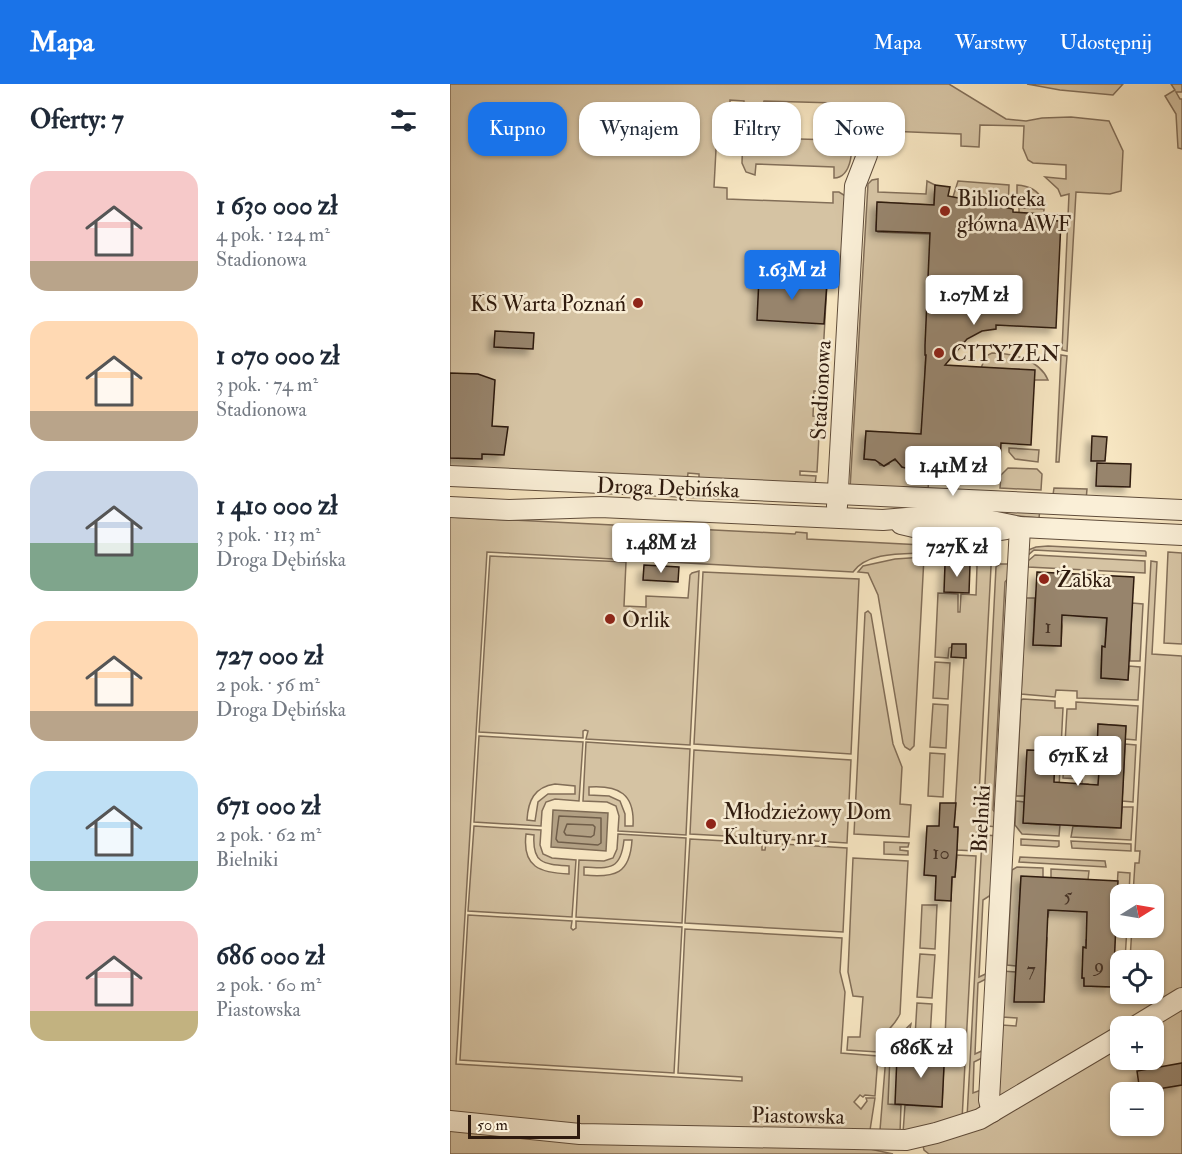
<!DOCTYPE html>
<html lang="pl">
<meta charset="utf-8">
<style>
body{margin:0;font-family:"IM FELL Double Pica",serif;background:#f6f6f7;color:#1f2937;height:100vh;display:flex;flex-direction:column;font-size:22px;white-space:nowrap}
*{box-sizing:border-box;margin:0}
p{font-size:20px;color:#747a83}
.icon{flex:none;width:33px;height:33px;fill:none;stroke:currentColor;stroke-width:2;stroke-linecap:round;stroke-linejoin:round}
.map{position:relative;flex:1;overflow:hidden}
.details{display:flex;flex-direction:column;background:#fff;width:450px}
.details>*{flex:none}
.top-card{position:absolute;left:18px;top:18px;width:570px;height:54px;display:flex;gap:12px}
.needle{width:39px;rotate:79deg}
.buttons{position:absolute;left:660px;top:800px;display:grid;gap:12px}
.buttons a{display:grid;place-items:center;width:54px;height:54px;border-radius:12px;background:#fff;box-shadow:0 2px 4px #0004;font-size:30px}
.scale{position:absolute;left:18px;bottom:15px;width:112px;box-sizing:border-box;padding-left:6px;border:3px solid #2e1a0e;border-top:0;font-size:16px;line-height:21px;white-space:nowrap;color:#2e1a0e;-webkit-text-stroke:4px #faefd7;paint-order:stroke}
.price{position:absolute;translate:-50% -51px;padding:0 14px;border-radius:6px;background:#fff;color:#222;font-size:20px;line-height:39px;filter:drop-shadow(0 2px 3px #0008)}
.price::after{content:'';position:absolute;left:50%;top:36px;width:18px;height:14px;margin-left:-9px;background:inherit;clip-path:polygon(0 0,100% 0,50% 100%)}
.price.active{background:#1a73e8;color:#fff}
ul{padding:0;list-style:none}
li{display:flex;align-items:center;gap:18px;height:150px;padding:0 30px}
li span{display:grid;place-items:center;flex:none;width:168px;height:120px;border-radius:18px;color:#555}
li>.icon{margin-inline-start:auto}
span .icon{width:72px;height:72px;fill:#fffc;stroke-width:1}
li b{font-size:26px}
h2{display:flex;justify-content:space-between;align-items:center;height:72px;padding:0 30px;font-size:26px}
.chip{padding:0 21px;border-radius:18px;background:#fff;box-shadow:0 2px 4px #0004;font-size:21px;line-height:54px}
.chip.active{background:#1a73e8;color:#fff}
header{display:flex;align-items:center;gap:36px;box-sizing:border-box;height:84px;padding:0 30px;background:#1a73e8;color:#fff}
header strong{font-size:28px}
nav{display:flex;gap:33px;margin-inline-start:auto;font-size:21px}
main{display:flex;flex:1;min-height:0}
.map>svg:first-child{display:block}
.green{fill:#d5c3a3;stroke:#826e58;stroke-width:1.5;fill-rule:evenodd}
.water{fill:#b3a185;stroke:#7e6b55;stroke-width:1.5}
.lines{fill:none;stroke-linecap:round;stroke-linejoin:round}
.shore{stroke:#705e4a;stroke-width:1.5}
.building{fill:#97846c;stroke:#2e1a0e;stroke-width:1.5;filter:url(#shadow)}
.minor-casing{stroke:#604d3b;stroke-width:22}
.minor{stroke:#faefd7;stroke-width:20}
.poi-dot{fill:#8f2418;stroke:#faefd7;stroke-width:2}
.labels{text-anchor:middle;stroke-width:5;stroke-linejoin:round;paint-order:stroke}
.number-label{font-size:20px;fill:#483426}
.poi-label{font-size:22px;fill:#2e1a0e;stroke:#faefd7;text-anchor:start}
.street-label{font-size:22px;fill:#2e1a0e;stroke:#faefd7}
</style>
<header>
<strong>Mapa</strong>
<nav><a>Mapa</a><a>Warstwy</a><a>Udostępnij</a></nav>
</header>
<main>
<section class="details">
<h2>Oferty: 7<svg class="icon" aria-label="filters" viewBox="0 0 24 24"><path d="M4 7h16M4 17h16"/><circle cx="9" cy="7" r="2"/><circle cx="15" cy="17" r="2"/></svg></h2>
<ul>
<li><span style="background:linear-gradient(#f6c9c9 75%,#b9a48a 0)"><svg class="icon" aria-label="home" viewBox="0 0 24 24"><path d="M3 11l9-7 9 7M6 9v11h12V9"/></svg></span><div><b>1 630 000 zł</b><p>4 pok. · 124 m²</p><p>Stadionowa</p></div></li>
<li><span style="background:linear-gradient(#ffd9b3 75%,#b9a48a 0)"><svg class="icon" aria-label="home" viewBox="0 0 24 24"><path d="M3 11l9-7 9 7M6 9v11h12V9"/></svg></span><div><b>1 070 000 zł</b><p>3 pok. · 74 m²</p><p>Stadionowa</p></div></li>
<li><span style="background:linear-gradient(#c9d6e8 60%,#7fa58c 0)"><svg class="icon" aria-label="home" viewBox="0 0 24 24"><path d="M3 11l9-7 9 7M6 9v11h12V9"/></svg></span><div><b>1 410 000 zł</b><p>3 pok. · 113 m²</p><p>Droga Dębińska</p></div></li>
<li><span style="background:linear-gradient(#ffd9b3 75%,#b9a48a 0)"><svg class="icon" aria-label="home" viewBox="0 0 24 24"><path d="M3 11l9-7 9 7M6 9v11h12V9"/></svg></span><div><b>727 000 zł</b><p>2 pok. · 56 m²</p><p>Droga Dębińska</p></div></li>
<li><span style="background:linear-gradient(#bfe0f5 75%,#7fa58c 0)"><svg class="icon" aria-label="home" viewBox="0 0 24 24"><path d="M3 11l9-7 9 7M6 9v11h12V9"/></svg></span><div><b>671 000 zł</b><p>2 pok. · 62 m²</p><p>Bielniki</p></div></li>
<li><span style="background:linear-gradient(#f6c9c9 75%,#c2b280 0)"><svg class="icon" aria-label="home" viewBox="0 0 24 24"><path d="M3 11l9-7 9 7M6 9v11h12V9"/></svg></span><div><b>686 000 zł</b><p>2 pok. · 60 m²</p><p>Piastowska</p></div></li>
</ul>
</section>
<div class="map">
<svg width="732" height="1070" viewBox="0 0 732 1070">
<defs>
<filter id="shadow"><feDropShadow dx="-5.5" dy="5.5" stdDeviation="3" flood-color="#0004"/></filter>
</defs>
<rect width="100%" height="100%" fill="#f7e6c2"/>
<filter id="stains"><feTurbulence type="fractalNoise" baseFrequency=".00333" numOctaves="4"/><feColorMatrix values="0 0 0 0 .2 0 0 0 0 .09 0 0 0 0 .02 0 0 0 .5 -.17"/></filter>
<radialGradient id="worn" r=".72"><stop offset=".6" stop-color="#630" stop-opacity="0"/><stop offset="1" stop-color="#630" stop-opacity=".3"/></radialGradient>
<g class="green">
<path d="M0 0H499L556 35 576 37 592 34 621 33 659 37 673 67 671 107 660 110 626 108 617 267 612 266 619 110 611 112 608 105 595 93 616 95V81L583 79 578 76 573 64 574 42 530 41 529 63 511 62V50L437 47V59C418 54 422 36 422 21L403 20 402 31 386 30V19L314 17 311 27 302 29V42L311 44 312 54 385 56 386 44C391 45 395 46 398 51 405 61 402 94 384 94V83L306 80 305 91 296 88 292 79 294 17 280 16V28H268L264 103 277 104V115L383 119V108H389L397 113 391 199H377L371 307H364L363 332 370 333 367 388 350 387V391L366 392 365 401 249 398V390L238 389 237 398 0 387Z"/>
<polygon points="577,0 673,0 663,11 610,6"/>
<polygon points="721,0 732,0 732,8 726,8 730,15 732,15 732,65 728,64 726,30 715,12 725,6"/>
<polygon points="428,95 428,108 476,110 477,97 485,101 484,121 428,118 426,146 428,148 481,150 473,335 471,350 416,347 414,375 427,376 430,381 434,382 439,380 440,376 449,377 452,383 459,383 461,378 476,379 479,383 478,409 400,405 418,100 422,96"/>
<polygon points="508,97 559,101 558,125 503,113"/>
<path d="M567 101C580 102 587 106 594 117L567 116Z"/>
<polygon points="569,124 594,125 593,139 590,139 590,130 573,129 569,138"/>
<path d="M542 269C562 269 590 276 598 296H584L569 285 531 284 536 272Z"/>
<polygon points="611,271 617,272 609,378 606,378"/>
<polygon points="559,364 589,366 588,378 565,375 559,368"/>
<polygon points="558,384 587,385 592,390 591,406 550,404 551,391"/>
<polygon points="604,404 637,405 636,417 603,411"/>
<polygon points="529,422 590,425 589,434 529,428"/>
<path d="M0 433 345 450 346 448 357 449V455L473 461 475 469C452 470 417 468 403 488L37 468 6 980 292 997V993L228 989 235 845 392 854 390 888 395 908 391 969 428 972 425 1012 415 1011 413 1013 410 1011 404 1018 411 1025 417 1017 416 1014H425L420 1046 161 1044 0 1030Z"/>
<polygon points="489,461 522,463 521,481 488,478"/>
<polygon points="598,462 695,467 696,468 696,472 584,466 577,472 578,466 586,463"/>
<polygon points="526,463 542,464 526,767 507,766 508,744 504,743 514,574 516,574 516,561 503,560 502,563 499,564 498,574 485,573 488,509 508,510 508,528 510,528 511,510 526,511 527,482 525,481"/>
<polygon points="718,468 732,469 732,560 714,559"/>
<polygon points="585,471 695,477 695,489 578,483 578,477"/>
<polygon points="40,472 176,478 174,522 196,523 196,512 238,514 240,491 242,489 249,487 240,661 136,655 138,647 135,646 133,647 133,654 29,648"/>
<polygon points="474,473 464,662 460,666 455,663 453,659 428,511 418,489 408,488 413,482 445,475"/>
<polygon points="701,477 707,478 702,570 732,572 732,908 677,942 670,942 670,946 548,1015 552,941 566,942 567,934 552,933 552,887 566,888 565,917 594,918 597,854 587,853 566,882 557,881 562,786 567,783 593,784 593,794 571,793 569,832 598,833 599,825 633,826 665,837 668,788 680,789 679,810 670,810 670,843 677,843 675,876 670,876 670,879 664,879 665,857 636,856 636,864 634,863 632,894 634,894 634,902 663,903 664,884 670,884 670,909 704,909 704,876 680,876 682,843 704,843 704,810 683,810 685,779 689,779 690,767 685,767"/>
<polygon points="550,480 562,480 561,491 555,498 543,726 548,732 548,743 537,742 533,739 546,483"/>
<polygon points="253,488 409,495 401,670 244,660"/>
<path d="M576 514H585L583 561 611 562 612 542 609 526C625 534 641 535 657 528L655 563H652L651 594 678 596 679 582 690 583 688 616 627 614V607L606 606 605 613 571 610Z"/>
<polygon points="682,519 693,520 690,577 680,577"/>
<polygon points="418,527 421,530 443,660 452,683 450,720 461,721 459,753 404,750 415,529"/>
<polygon points="485,578 500,579 498,615 483,614"/>
<polygon points="573,615 605,617 605,624 613,624 609,704 600,704 604,688 605,668 578,666 575,712 566,712 571,616"/>
<polygon points="626,618 688,622 686,656 675,655 676,642 648,640 647,671 650,672 648,706 638,700 632,700 632,695 613,694 617,625 626,625"/>
<polygon points="483,620 498,621 496,664 480,663"/>
<path d="M29 652 133 658 129 717 105 715 96 718 92 727 91 742 24 738ZM105 700 125 702V710H98L88 718 85 737 77 736C78 717 84 703 105 700Z"/>
<path d="M136 658 240 665 236 751 168 747 169 732 166 722 157 718 133 717ZM139 703C169 701 185 710 183 742H175V730L170 717 159 712 139 711Z"/>
<polygon points="675,660 686,661 683,718 672,717"/>
<polygon points="244,666 401,676 397,759 316,754 317,748 314,747 313,754 240,750"/>
<polygon points="480,669 495,670 493,713 478,712"/>
<polygon points="566,717 574,718 574,739 610,741 609,752 572,750 565,741"/>
<polygon points="672,723 683,723 681,756 621,753 623,742 670,744"/>
<path d="M24 742 91 746 90 761 93 770 102 774 126 776 122 833 18 827ZM76 750 84 751C82 780 94 780 119 782V790C90 789 72 783 76 750Z"/>
<path d="M168 750 236 754 232 839 126 833 129 776 154 777 163 774 167 765ZM174 756H182C180 790 165 794 134 791V783C161 785 171 785 174 756Z"/>
<polygon points="536,751 547,752 544,809 533,816 529,893 540,888 540,893 528,899 525,970 536,965 536,972 524,978 523,1009 534,1005 530,1023 517,1034 532,755"/>
<polygon points="240,755 312,759 312,766 315,766 316,759 397,764 393,848 235,839"/>
<polygon points="571,755 609,757 609,762 607,763 571,761"/>
<polygon points="621,757 681,760 681,767 622,764"/>
<polygon points="434,758 459,759 458,763 450,763 450,766 458,767 458,771 434,770"/>
<polygon points="507,771 526,772 512,1036 453,1049 455,1021 492,1023 502,793 505,793"/>
<polygon points="570,773 655,777 656,783 569,778"/>
<path d="M403 774 458 777 450 930C442 947 430 948 428 968L397 966 398 953H410L413 913 403 912 398 888Z"/>
<polygon points="601,785 639,787 638,796 601,794"/>
<polygon points="472,821 487,821 485,865 470,864"/>
<polygon points="18,831 122,837 121,844 123,846 126,844 126,837 232,843 224,989 10,976"/>
<polygon points="470,870 485,871 482,914 467,913"/>
<polygon points="467,919 482,920 480,954 465,953"/>
<path d="M732 921V1070H479L474 1066 473 1062 670 957V975H704V942ZM670 1008H704V1041H670Z"/>
<path d="M461 940C460 953 446 957 441 969L436 968 442 958Z"/>
<polygon points="436,972 440,972 438,1020 451,1021 450,1049 430,1046"/>
<polygon points="0,1044 411,1063 443,1070 0,1070"/>
</g>
<polygon class="water" points="103,726 158,729 156,767 101,763"/>
<g class="lines">
<g class="shore">
<polygon points="109,732 151,734 151,759 148,761 108,758 106,755"/>
<polygon points="117,740 143,741 145,743 144,751 141,753 116,751 114,748"/>
</g>
</g>
<g class="building">
<polygon points="485,101 500,103 498,112 563,125 563,128 591,130 590,136 611,137 606,244 546,241 546,245 532,247 517,255 495,281 585,286 581,361 551,359 550,383 489,379 486,389 476,379 463,378 455,384 452,383 445,375 434,382 425,376 414,375 416,347 471,350 476,271 475,271 475,261 480,149 426,147 427,118 484,121"/>
<polygon points="309,194 377,198 374,240 307,236"/>
<polygon points="45,247 84,249 83,265 44,263"/>
<polygon points="0,289 28,290 45,296 42,342 58,343 54,371 32,370 32,375 0,374"/>
<polygon points="642,352 657,353 655,377 641,377"/>
<polygon points="647,379 681,380 680,403 646,402"/>
<polygon points="495,480 520,481 519,509 494,508"/>
<polygon points="194,481 229,483 228,498 193,496"/>
<polygon points="587,488 684,493 678,596 651,594 652,562 655,563 657,534 612,531 611,562 583,561"/>
<polygon points="502,560 516,560 516,574 501,573"/>
<polygon points="648,640 676,642 671,744 573,739 577,666 605,667 604,698 648,701 650,672 647,672"/>
<polygon points="490,719 506,719 504,743 508,743 507,766 505,793 502,793 501,817 485,816 486,792 474,791 477,742 489,742"/>
<polygon points="571,792 668,797 663,903 634,902 634,894 632,894 633,863 636,864 637,828 598,826 594,918 564,918"/>
<polygon points="482,961 495,962 492,1023 445,1020 447,972 481,974"/>
<polygon points="732,979 732,1001 690,1008 687,987"/>
</g>
<g class="lines">
<defs>
<g id="minor">
<polyline points="0,392 732,426"/>
<polyline points="387,422 405,102 417,71 418,40"/>
<polyline points="0,423 59,426 150,423 433,436 480,432 517,432 570,443 732,451"/>
<polyline points="451,440 481,447 523,450 556,445"/>
<polyline points="686,942 732,914"/>
<polyline points="542,1028 539,1016 570,443"/>
<polyline points="0,1037 130,1050 456,1056 486,1049 530,1035 670,952"/>
</g>
</defs>
<use href="#minor" class="minor-casing"/>
<use href="#minor" class="minor"/>
</g>
<g class="poi-dot">
<circle cx="495" cy="127" r="6"/>
<circle cx="188" cy="219" r="6"/>
<circle cx="489" cy="269" r="6"/>
<circle cx="594" cy="495" r="6"/>
<circle cx="160" cy="535" r="6"/>
<circle cx="261" cy="740" r="6"/>
</g>
<g class="labels">
<g class="number-label">
<text x="598" y="549">1</text>
<text x="491" y="775">10</text>
<text x="618" y="818">5</text>
<text x="649" y="888">9</text>
<text x="581" y="892">7</text>
</g>
<g class="poi-label">
<text x="507" y="122">Biblioteka<tspan x="507" dy="25">główna AWF</tspan></text>
<text x="176" y="227" text-anchor="end">KS Warta Poznań</text>
<text x="501" y="277">CITYZEN</text>
<text x="606" y="503">Żabka</text>
<text x="172" y="543">Orlik</text>
<text x="273" y="735">Młodzieżowy Dom<tspan x="273" dy="25">Kultury nr 1</tspan></text>
</g>
<g class="street-label">
<text transform="translate(370 306) rotate(-87)" y="8">Stadionowa</text>
<text transform="translate(218 403) rotate(2)" y="8">Droga Dębińska</text>
<text transform="translate(530 735) rotate(-87)" y="8">Bielniki</text>
<text transform="translate(348 1031) rotate(1)" y="8">Piastowska</text>
</g>
</g>
<rect width="100%" height="100%" filter="url(#stains)"/>
<rect width="100%" height="100%" fill="url(#worn)"/>
</svg>
<div class="buttons">
<a><svg class="needle" viewBox="-14 -14 28 28"><path d="M0-13l5 13h-10z" fill="#e53935"/><path d="M0 13l5-13h-10z" fill="#747a83"/></svg></a>
<a><svg class="icon" aria-label="locate" viewBox="0 0 24 24"><circle cx="12" cy="12" r="6"/><path d="M12 2v4M12 18v4M2 12h4M18 12h4"/></svg></a>
<a>+</a>
<a>−</a>
</div>
<div class="scale">50 m</div>
<b class="price active" style="left:342px;top:217px">1.63M zł</b>
<b class="price" style="left:524px;top:242px">1.07M zł</b>
<b class="price" style="left:503px;top:413px">1.41M zł</b>
<b class="price" style="left:211px;top:490px">1.48M zł</b>
<b class="price" style="left:507px;top:494px">727K zł</b>
<b class="price" style="left:628px;top:703px">671K zł</b>
<b class="price" style="left:471px;top:995px">686K zł</b>
<div class="top-card">
<a class="chip active">Kupno</a>
<a class="chip">Wynajem</a>
<a class="chip">Filtry</a>
<a class="chip">Nowe</a>
</div>
</div>
</main>
